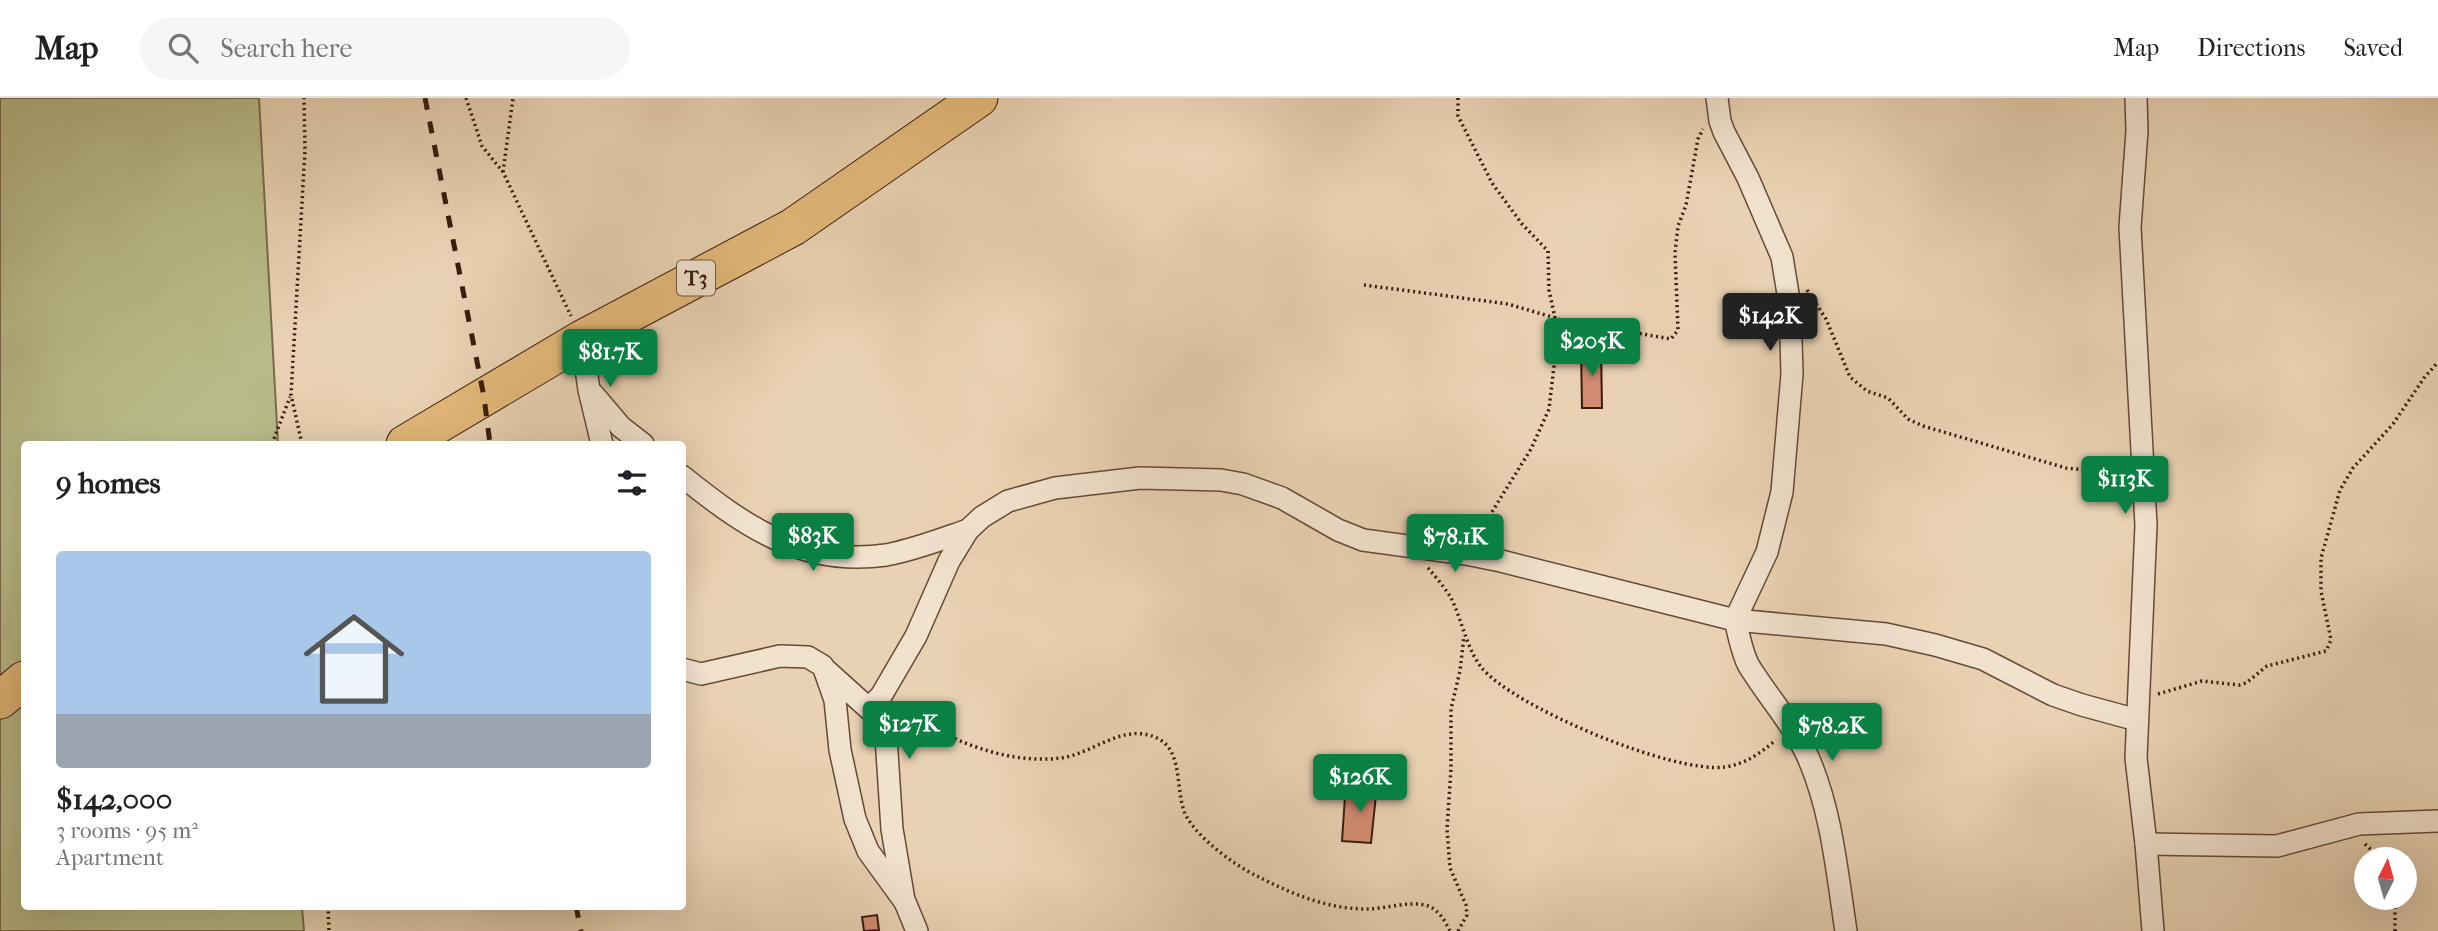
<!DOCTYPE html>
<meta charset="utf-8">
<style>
body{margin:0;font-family:"IM FELL French Canon",serif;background:#f6f6f6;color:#202124;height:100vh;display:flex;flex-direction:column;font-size:26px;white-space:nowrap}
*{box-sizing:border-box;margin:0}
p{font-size:23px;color:#757577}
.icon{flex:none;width:38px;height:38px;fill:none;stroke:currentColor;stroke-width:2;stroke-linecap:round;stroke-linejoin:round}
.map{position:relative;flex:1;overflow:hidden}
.side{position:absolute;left:21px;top:343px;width:665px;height:469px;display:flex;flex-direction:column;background:#fff;border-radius:7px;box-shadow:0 7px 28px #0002}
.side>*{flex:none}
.needle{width:46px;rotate:5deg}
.tools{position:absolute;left:2354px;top:749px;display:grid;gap:14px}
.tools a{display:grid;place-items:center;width:63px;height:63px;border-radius:50%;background:#fff;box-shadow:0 7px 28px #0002;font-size:35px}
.price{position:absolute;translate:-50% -60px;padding:0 16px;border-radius:7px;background:#0b8043;color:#fff;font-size:23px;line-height:46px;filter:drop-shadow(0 2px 4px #0008)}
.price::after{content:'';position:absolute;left:50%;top:42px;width:21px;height:16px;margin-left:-10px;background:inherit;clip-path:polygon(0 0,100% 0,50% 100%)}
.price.current{background:#222;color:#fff}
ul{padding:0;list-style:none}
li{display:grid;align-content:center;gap:14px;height:371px;padding:0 35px}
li+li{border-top:2px solid #e0e0e0}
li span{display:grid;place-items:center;height:217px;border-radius:7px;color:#555}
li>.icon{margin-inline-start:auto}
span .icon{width:126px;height:126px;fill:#fffc;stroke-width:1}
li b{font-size:30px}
h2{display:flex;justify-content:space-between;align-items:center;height:84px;padding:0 35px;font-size:30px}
header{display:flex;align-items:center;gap:42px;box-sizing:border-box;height:98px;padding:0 35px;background:#fff;border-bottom:2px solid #e0e0e0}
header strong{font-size:33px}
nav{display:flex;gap:38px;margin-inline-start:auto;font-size:24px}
.search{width:490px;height:63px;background:#f6f6f6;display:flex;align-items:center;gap:18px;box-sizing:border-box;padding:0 24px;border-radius:38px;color:#757577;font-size:26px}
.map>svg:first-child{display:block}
.green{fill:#b9bb8a;stroke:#796c4b;stroke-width:2}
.building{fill:#d38c71;stroke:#391c0c;stroke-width:2}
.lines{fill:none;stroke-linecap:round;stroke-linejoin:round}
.street-casing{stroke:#654a36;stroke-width:24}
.highway-casing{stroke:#391c0c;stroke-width:39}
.path{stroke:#391c0c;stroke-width:3.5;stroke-dasharray:2 3.5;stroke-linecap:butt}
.street{stroke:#f1e2ce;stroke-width:21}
.highway{stroke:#e4b97a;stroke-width:37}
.rail{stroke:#391c0c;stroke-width:5;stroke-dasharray:12 12;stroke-linecap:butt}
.labels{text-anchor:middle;stroke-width:7;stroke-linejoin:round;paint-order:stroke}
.shield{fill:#f1e2ce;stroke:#705746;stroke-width:2}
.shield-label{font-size:21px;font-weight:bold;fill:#391c0c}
</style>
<header>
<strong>Map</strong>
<div class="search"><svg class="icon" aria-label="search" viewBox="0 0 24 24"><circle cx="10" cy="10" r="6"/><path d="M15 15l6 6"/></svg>Search here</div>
<nav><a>Map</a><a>Directions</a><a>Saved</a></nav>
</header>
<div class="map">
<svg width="2438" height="833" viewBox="0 0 2438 833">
<rect width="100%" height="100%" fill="#e9d2b3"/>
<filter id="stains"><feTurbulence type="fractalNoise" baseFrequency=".00286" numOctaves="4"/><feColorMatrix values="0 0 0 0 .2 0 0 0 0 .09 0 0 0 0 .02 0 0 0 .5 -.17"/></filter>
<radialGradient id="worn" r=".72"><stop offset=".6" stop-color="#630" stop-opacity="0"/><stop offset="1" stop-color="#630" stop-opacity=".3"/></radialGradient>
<polygon class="green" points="0,0 259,0 278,346 24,346 24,808 302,809 304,833 0,833"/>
<g class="building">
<polygon points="1581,250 1601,250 1602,310 1582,310"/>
<polygon points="1353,686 1377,687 1371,745 1342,743 1345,698 1353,699"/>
<polygon points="877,817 879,832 864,833 862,819"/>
</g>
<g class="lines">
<defs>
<g id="street">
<path d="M1717 0 1720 23 1724 34 1748 80 1782 159 1790 208 1792 276 1782 394 1767 454 1735 522C1739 537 1742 556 1749 568 1768 599 1793 626 1808 659 1832 714 1837 775 1846 833"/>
<polyline points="2136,0 2137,33 2130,129 2146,427 2136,660 2146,746 2153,833"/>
<polyline points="582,241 589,292 602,346"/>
<polyline points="593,296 621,329 643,346"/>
<path d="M682 378C744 428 802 469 886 457 914 452 942 441 968 432"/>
<polyline points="682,571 701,576 780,558 808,559 823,568 835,602 840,652 855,721 868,753 905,804 917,833"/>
<polyline points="827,573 878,619 886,639 892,731 904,802"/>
<polyline points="869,610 881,598 916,538 949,463 968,432 982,419 1008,403 1055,390 1140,380 1221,382 1243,386 1282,400 1338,432 1363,442 1466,456 1501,463 1735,522 1886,536 1935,547 1983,561 2053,597 2082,607 2137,622"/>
<polyline points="2146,746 2277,748 2359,726 2438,723"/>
</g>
<g id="highway">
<polyline points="405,346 582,241 793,129 979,0"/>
<polyline points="0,602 24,582"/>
</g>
</defs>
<use href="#street" class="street-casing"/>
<use href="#highway" class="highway-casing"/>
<g class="path">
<polyline points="466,0 482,48 503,74 571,218"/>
<polyline points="1458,0 1458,18 1492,85 1522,126 1548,153 1549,192 1555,220 1557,242 1549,311 1531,351 1477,438"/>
<polyline points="503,74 513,0"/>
<polyline points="1364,187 1508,206 1562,222 1671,241 1678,232 1675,155 1678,128 1686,107 1698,41 1703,31"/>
<polyline points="1807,192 1826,221 1850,279 1867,293 1888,300 1908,321 1923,328 2066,370 2107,374 2125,364"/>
<polyline points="272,346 290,299"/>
<polyline points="302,346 291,297 305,52 304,0"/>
<path d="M1428 470C1436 479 1445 490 1451 500 1462 522 1466 549 1481 569 1513 609 1673 676 1725 669 1746 666 1760 655 1776 642"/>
<polyline points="2158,596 2202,583 2239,587 2246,585 2267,568 2326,553 2331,542 2321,493 2321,460 2340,392 2353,370 2393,326 2424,280 2438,264"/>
<path d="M897 609C945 640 1003 667 1061 660 1093 656 1123 624 1157 640 1186 654 1173 698 1188 721 1201 742 1234 767 1257 778 1292 796 1327 811 1367 811 1385 811 1407 803 1425 807 1438 810 1445 823 1450 833"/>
<polyline points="2365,746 2381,761"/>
<polyline points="328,808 329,833"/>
<polyline points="1458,833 1467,817 1466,807 1450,770 1447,731 1451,671 1451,611 1460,573 1464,538"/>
<polyline points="2395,833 2395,800"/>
</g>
<use href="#street" class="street"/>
<use href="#highway" class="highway"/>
<g class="rail">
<polyline points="425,0 484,299 490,346"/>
<polyline points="576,808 581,833"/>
</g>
</g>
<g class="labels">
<rect class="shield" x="677" y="162.5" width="38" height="35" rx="5"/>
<g class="shield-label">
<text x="696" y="187">T3</text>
</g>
</g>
<rect width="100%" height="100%" filter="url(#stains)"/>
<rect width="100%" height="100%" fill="url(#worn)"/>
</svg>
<div class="tools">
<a><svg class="needle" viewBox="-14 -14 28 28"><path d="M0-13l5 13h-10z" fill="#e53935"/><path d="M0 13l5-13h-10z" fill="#757577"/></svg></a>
</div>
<b class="price current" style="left:1770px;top:255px">$142K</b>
<b class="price" style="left:1592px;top:280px">$205K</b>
<b class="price" style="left:610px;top:291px">$81.7K</b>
<b class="price" style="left:2125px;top:418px">$113K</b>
<b class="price" style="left:813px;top:475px">$83K</b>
<b class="price" style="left:1455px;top:476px">$78.1K</b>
<b class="price" style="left:909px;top:663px">$127K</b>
<b class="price" style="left:1832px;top:665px">$78.2K</b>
<b class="price" style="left:1360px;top:716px">$126K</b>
<section class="side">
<h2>9 homes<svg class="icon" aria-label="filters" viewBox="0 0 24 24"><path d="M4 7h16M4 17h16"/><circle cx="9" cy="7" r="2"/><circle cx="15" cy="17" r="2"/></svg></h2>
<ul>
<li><span style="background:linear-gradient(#a9c7e8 75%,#9aa5b1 0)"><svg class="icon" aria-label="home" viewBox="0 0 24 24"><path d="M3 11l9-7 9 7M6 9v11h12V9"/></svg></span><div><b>$142,000</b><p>3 rooms · 95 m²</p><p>Apartment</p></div></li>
</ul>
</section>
</div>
